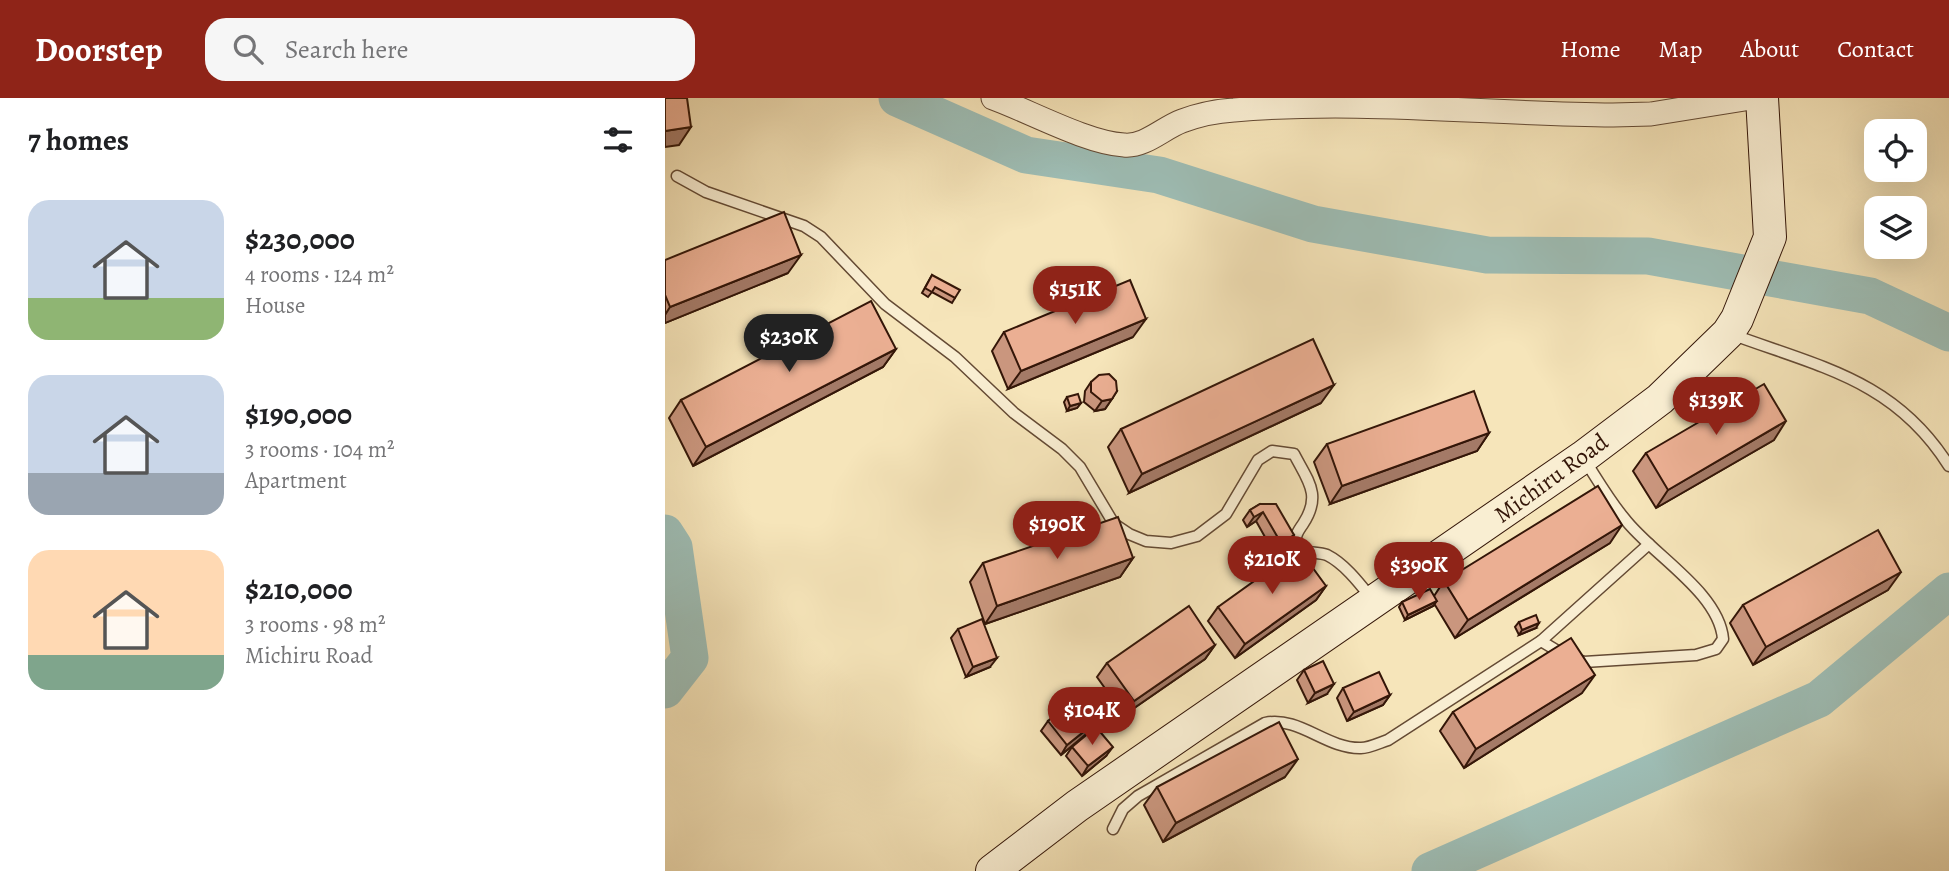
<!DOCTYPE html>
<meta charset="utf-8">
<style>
body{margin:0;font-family:Alegreya,serif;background:#f6f6f6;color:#202124;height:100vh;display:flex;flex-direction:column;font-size:26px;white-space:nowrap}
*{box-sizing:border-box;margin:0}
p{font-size:23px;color:#757577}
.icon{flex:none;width:38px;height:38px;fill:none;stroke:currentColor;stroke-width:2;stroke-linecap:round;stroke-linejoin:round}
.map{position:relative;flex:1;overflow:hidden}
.sheet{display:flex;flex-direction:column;background:#fff;width:665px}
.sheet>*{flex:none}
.buttons{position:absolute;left:1199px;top:21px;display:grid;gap:14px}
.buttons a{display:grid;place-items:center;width:63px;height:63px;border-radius:14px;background:#fff;box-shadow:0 7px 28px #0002;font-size:35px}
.price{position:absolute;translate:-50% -60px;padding:0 16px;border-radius:24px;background:#8f2418;color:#fff;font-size:23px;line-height:46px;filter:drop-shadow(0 2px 4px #0008)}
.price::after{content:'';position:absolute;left:50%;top:42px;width:21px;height:16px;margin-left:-10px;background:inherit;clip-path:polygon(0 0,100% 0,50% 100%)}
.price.selected{background:#222;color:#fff}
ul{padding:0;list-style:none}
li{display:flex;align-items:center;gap:21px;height:175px;padding:0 28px}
li span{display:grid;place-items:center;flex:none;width:196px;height:140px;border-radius:21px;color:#555}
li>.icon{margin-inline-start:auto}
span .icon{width:84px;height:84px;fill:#fffc;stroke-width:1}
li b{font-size:30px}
h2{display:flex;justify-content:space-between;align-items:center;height:84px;padding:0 28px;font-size:30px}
header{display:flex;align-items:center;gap:42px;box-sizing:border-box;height:98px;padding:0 35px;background:#8f2418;color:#fff}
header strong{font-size:33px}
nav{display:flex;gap:38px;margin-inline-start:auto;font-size:24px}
.search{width:490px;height:63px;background:#f6f6f6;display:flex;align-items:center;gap:18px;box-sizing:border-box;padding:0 24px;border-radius:21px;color:#757577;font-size:26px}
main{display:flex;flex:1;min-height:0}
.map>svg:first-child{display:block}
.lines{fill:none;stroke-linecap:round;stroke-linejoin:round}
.river{stroke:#9ebeb6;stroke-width:37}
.lane-casing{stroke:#644a34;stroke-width:13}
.street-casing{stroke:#644a34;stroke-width:25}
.secondary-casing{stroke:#341608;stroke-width:34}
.lane{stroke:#f9eed2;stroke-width:10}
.street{stroke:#f9eed2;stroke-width:23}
.secondary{stroke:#f9eed2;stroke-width:32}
.wall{fill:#ca967e;stroke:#341608;stroke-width:2}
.shaded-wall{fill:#a47a67;stroke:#341608;stroke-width:2}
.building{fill:#ebaf93;stroke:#341608;stroke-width:2}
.labels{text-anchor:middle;stroke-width:5;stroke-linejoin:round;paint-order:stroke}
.street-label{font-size:24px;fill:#341608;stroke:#f9eed2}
</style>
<header>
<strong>Doorstep</strong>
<div class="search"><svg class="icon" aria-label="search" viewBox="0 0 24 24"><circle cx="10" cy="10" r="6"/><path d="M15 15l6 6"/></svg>Search here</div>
<nav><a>Home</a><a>Map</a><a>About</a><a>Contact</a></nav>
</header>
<main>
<section class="sheet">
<h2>7 homes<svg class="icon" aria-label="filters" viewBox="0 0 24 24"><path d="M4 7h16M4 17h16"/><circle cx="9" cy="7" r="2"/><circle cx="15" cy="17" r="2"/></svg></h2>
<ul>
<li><span style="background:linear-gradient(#c9d6e8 70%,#8fb573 0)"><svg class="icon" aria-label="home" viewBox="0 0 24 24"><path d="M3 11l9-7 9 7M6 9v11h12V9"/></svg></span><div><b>$230,000</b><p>4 rooms · 124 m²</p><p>House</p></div></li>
<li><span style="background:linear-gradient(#c9d6e8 70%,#9aa5b1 0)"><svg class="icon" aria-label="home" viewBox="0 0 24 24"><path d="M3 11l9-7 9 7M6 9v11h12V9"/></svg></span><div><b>$190,000</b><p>3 rooms · 104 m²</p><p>Apartment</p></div></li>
<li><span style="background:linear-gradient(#ffd9b3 75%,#7fa58c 0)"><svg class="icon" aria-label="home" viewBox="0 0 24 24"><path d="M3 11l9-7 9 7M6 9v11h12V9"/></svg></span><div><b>$210,000</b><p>3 rooms · 98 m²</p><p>Michiru Road</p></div></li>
</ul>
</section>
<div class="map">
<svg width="1284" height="773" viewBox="0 0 1284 773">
<rect width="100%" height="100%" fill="#f6e5ba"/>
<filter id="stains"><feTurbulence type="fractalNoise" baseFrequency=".00286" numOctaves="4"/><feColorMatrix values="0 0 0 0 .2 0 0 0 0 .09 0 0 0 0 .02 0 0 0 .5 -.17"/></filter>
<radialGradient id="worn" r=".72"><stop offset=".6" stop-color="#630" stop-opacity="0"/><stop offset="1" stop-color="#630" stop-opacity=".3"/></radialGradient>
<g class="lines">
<g class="river">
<polyline points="232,0 361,57 494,77 648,126 822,157 983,158 1205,198 1284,235"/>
<polyline points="0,435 9,449 25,560 0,592"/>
<polyline points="765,773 1154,601 1284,493"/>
</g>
<defs>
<g id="lane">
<path d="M12 78 41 94 139 128 156 139 220 206 290 259 349 315 397 351 415 369 449 426 464 436 481 443 506 445 532 438 561 416 593 362 607 353 629 356C643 383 657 397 638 426 633 433 630 438 630 446 638 457 650 453 662 457 680 466 695 486 707 501"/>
<path d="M1066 236C1155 269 1230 282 1284 368"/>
<path d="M876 543 901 558 919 564 1031 557 1051 551 1058 541C1054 494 986 456 959 420 944 402 932 381 919 361"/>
<path d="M448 731 458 711 473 698 600 625C635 618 661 651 696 650 704 650 714 645 723 642L876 543 984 446"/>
</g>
<path id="street" d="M328 0C364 13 422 45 459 47 480 49 498 30 517 23 533 17 551 13 569 12 694 1 822 16 948 17L986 16 1086 0"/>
<polyline id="secondary" points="327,773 412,708 918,359 995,301 1063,235 1072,221 1105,139 1097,0"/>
</defs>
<use href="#lane" class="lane-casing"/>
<use href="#street" class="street-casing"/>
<use href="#secondary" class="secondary-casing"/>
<use href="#lane" class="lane"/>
<use href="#street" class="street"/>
<use href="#secondary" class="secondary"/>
</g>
<g class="wall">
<polygon points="0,162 123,175 0,225"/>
<polygon points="267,177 290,200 287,205 267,194 263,199 257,195"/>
<polygon points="339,234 468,239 343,291 327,253"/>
<polygon points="231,251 218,269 28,368 4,320 16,302"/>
<polygon points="426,284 452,293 440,311 430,313 419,304 420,293"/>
<polygon points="402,299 416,305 412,310 402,313 399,304"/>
<polygon points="656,305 464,395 443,349 456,331"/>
<polygon points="824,335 812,353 665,406 649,364 662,346"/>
<polygon points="1109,342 991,410 968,373 981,355"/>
<polygon points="595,406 629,437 622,447 609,455 591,423 582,429 578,422 585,412"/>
<polygon points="945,445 790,540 770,507 740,522 734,509 737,504 769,498 779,483"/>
<polygon points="468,460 455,479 320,526 305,484 318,465"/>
<polygon points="661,488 651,502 570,560 543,523 553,509"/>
<polygon points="1223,492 1088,567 1065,525 1078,507"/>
<polygon points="854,524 871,530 854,537 850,529"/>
<polygon points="293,531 325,569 301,579 286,540"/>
<polygon points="550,547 540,561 459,617 432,579 442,565"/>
<polygon points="639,572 662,596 643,605 632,582"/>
<polygon points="678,590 725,597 718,607 682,623 672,600"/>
<polygon points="917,595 799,670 775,633 788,614"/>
<polygon points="383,623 420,637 396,657 376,633"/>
<polygon points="407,649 441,658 417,678 401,658"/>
<polygon points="620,679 498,744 479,707 492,689"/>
</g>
<g class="shaded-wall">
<polygon points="26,29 14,47 0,49 0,33"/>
<polygon points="136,157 123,175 0,225 0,217 5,209"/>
<polygon points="481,221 468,239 343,291 356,273"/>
<polygon points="231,251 218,269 28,368 41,349"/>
<polygon points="669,287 656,305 464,395 477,376"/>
<polygon points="447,301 440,311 430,313 437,303"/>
<polygon points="416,305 412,310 402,313 405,308"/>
<polygon points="1121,323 1109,342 991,410 1003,392"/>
<polygon points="824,335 812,353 665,406 677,388"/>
<polygon points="598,414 591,423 582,429 589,419"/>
<polygon points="957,427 945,445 790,540 803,522"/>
<polygon points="629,437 622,447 609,455 616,445"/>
<polygon points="468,460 455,479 320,526 332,508"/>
<polygon points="1236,474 1223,492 1088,567 1101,549"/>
<polygon points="661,488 651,502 570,560 580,546"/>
<polygon points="772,503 768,508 740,522 743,517"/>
<polygon points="874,525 871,530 854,537 857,532"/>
<polygon points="550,547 540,561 459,617 469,603"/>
<polygon points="332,560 325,569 301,579 308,569"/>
<polygon points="930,577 917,595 799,670 811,651"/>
<polygon points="669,586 662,596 643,605 650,595"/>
<polygon points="725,597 718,607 682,623 689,614"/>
<polygon points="427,627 420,637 396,657 402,647"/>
<polygon points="448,649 441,658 417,678 423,668"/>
<polygon points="633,661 620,679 498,744 511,725"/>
</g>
<g class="building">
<polygon points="0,0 22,0 26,29 0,33"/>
<polygon points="119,114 136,157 5,209 0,197 0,162"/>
<polygon points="267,177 295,192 290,200 270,189 267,194 260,190"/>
<polygon points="465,182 481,221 356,273 339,234"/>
<polygon points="206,203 231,251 41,349 16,302"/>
<polygon points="648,241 669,287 477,376 456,331"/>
<polygon points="444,276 451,283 452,293 447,301 437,303 426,294 426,284 434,277"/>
<polygon points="1099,286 1121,323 1003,392 981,355"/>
<polygon points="809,293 824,335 677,388 662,346"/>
<polygon points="413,296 416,305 405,308 402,299"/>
<polygon points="933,388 957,427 803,522 779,483"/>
<polygon points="595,406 611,406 629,437 616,445 598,414 589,419 585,412"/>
<polygon points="453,419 468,460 332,508 318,465"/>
<polygon points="1213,432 1236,474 1101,549 1078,507"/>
<polygon points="634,451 661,488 580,546 553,509"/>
<polygon points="765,491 772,503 743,517 737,504"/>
<polygon points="524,508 550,547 469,603 442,565"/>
<polygon points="871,517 874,525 857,532 854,524"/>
<polygon points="317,521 332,560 308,569 293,531"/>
<polygon points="906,540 930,577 811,651 788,614"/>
<polygon points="658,563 669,586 650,595 639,572"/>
<polygon points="714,574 725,597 689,614 678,590"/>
<polygon points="407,603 427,627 402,647 383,623"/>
<polygon points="614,624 633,661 511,725 492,689"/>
<polygon points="431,629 448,649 423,668 407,649"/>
</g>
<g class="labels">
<g class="street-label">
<text transform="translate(886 380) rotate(-36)" y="8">Michiru Road</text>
</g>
</g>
<rect width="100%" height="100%" filter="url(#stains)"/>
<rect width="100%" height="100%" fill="url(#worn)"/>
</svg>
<div class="buttons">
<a><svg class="icon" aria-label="locate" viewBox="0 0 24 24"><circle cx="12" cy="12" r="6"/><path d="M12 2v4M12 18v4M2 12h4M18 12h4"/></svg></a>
<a><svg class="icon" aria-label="layers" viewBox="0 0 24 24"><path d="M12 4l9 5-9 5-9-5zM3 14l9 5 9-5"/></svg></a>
</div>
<b class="price" style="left:410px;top:228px">$151K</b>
<b class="price selected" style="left:124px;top:276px">$230K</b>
<b class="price" style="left:1051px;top:339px">$139K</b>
<b class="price" style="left:392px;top:463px">$190K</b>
<b class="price" style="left:607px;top:498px">$210K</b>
<b class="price" style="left:754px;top:504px">$390K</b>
<b class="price" style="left:427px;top:649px">$104K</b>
</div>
</main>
